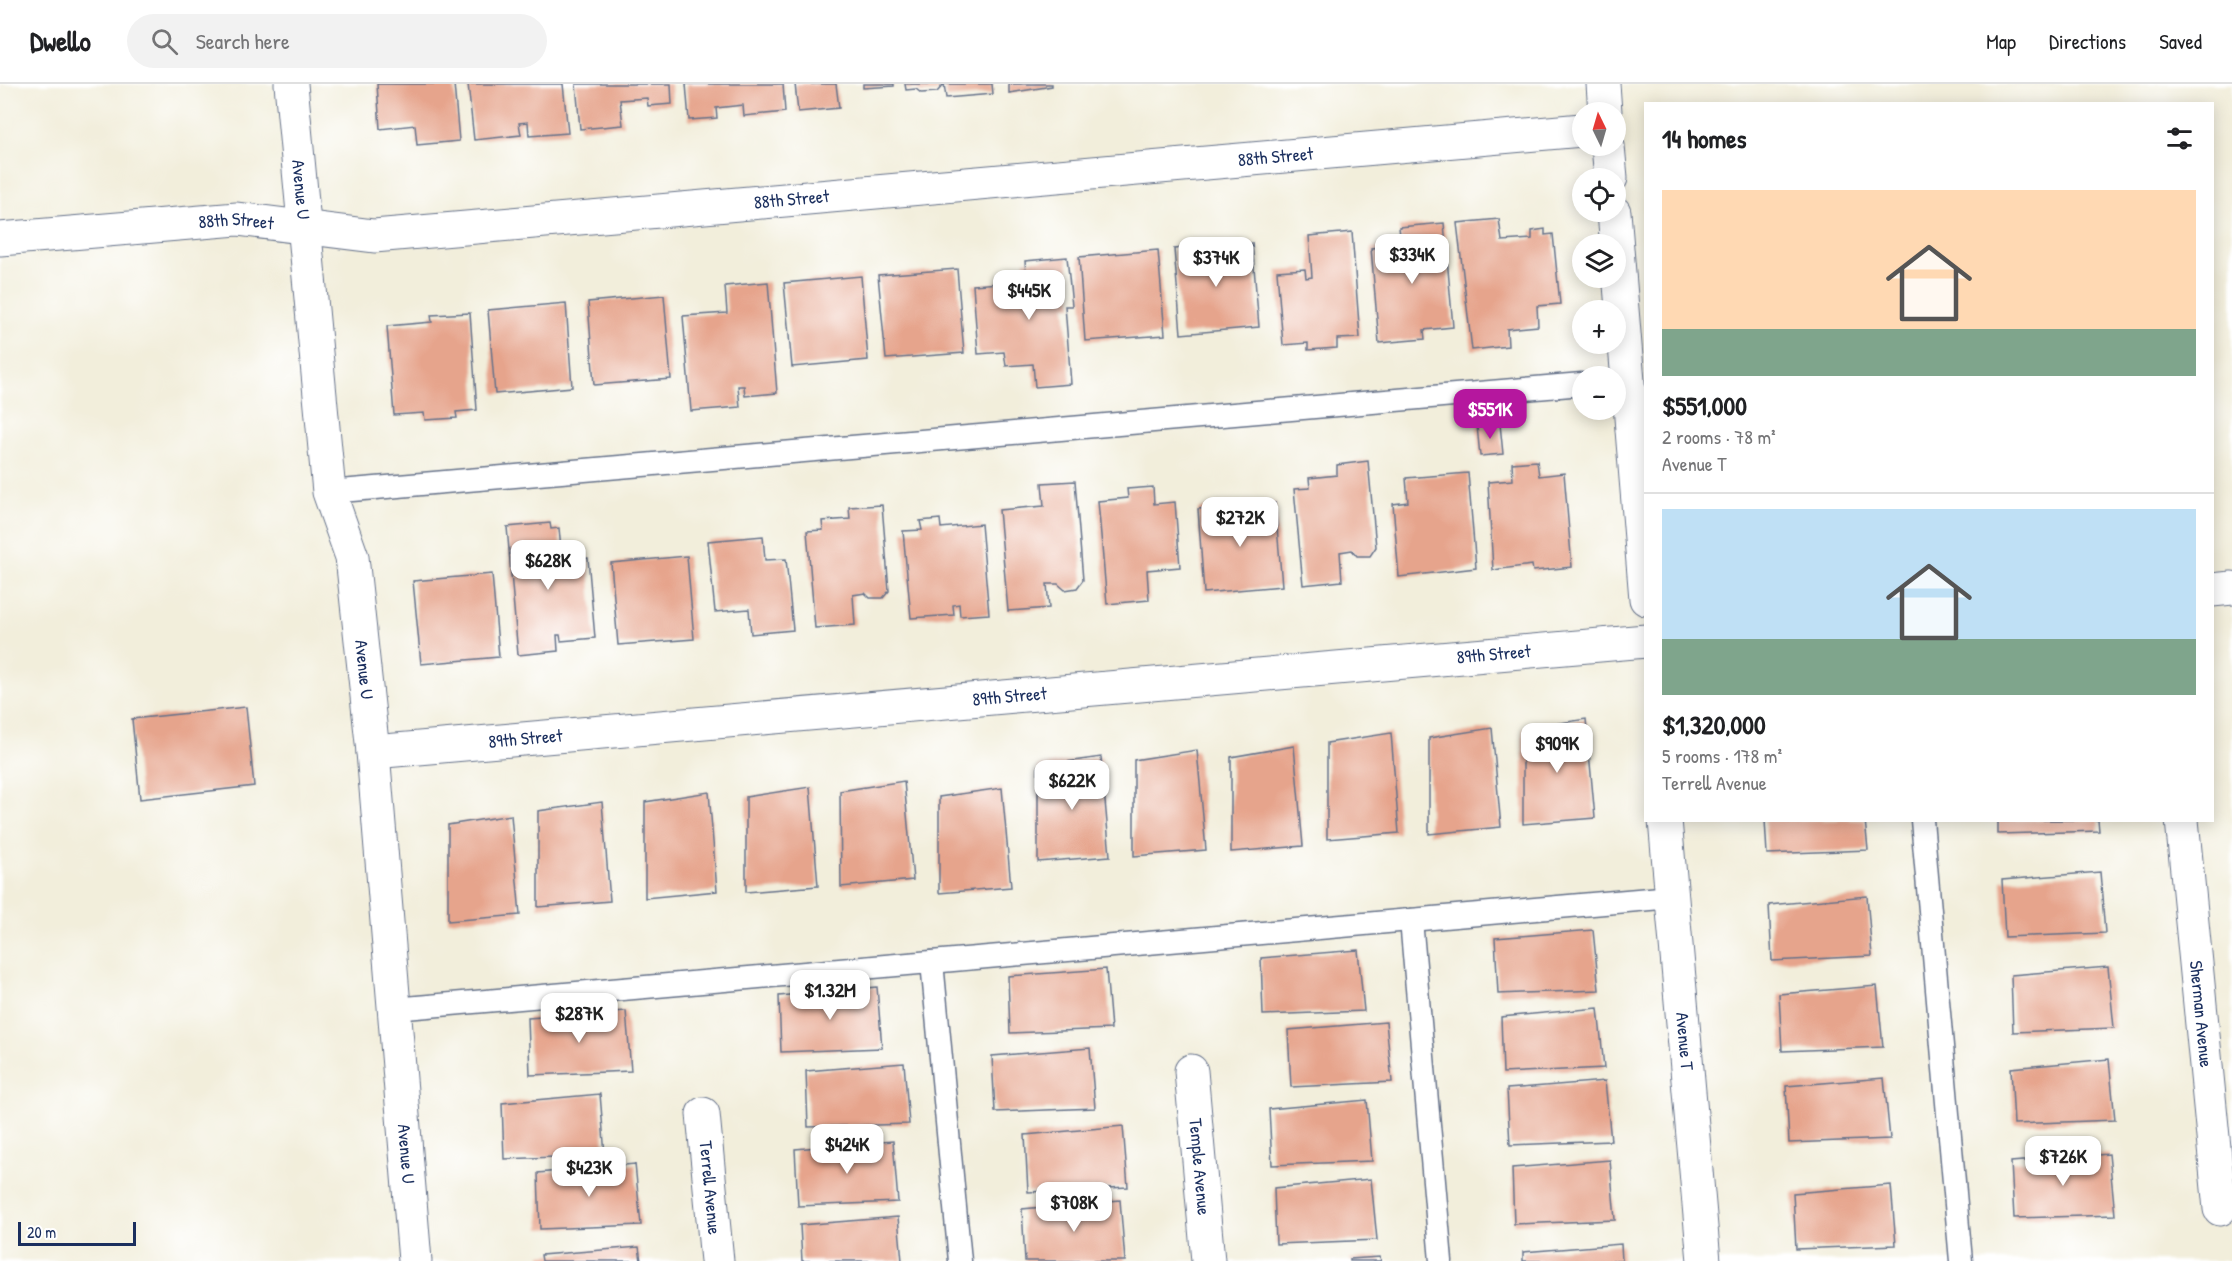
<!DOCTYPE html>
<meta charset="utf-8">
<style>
body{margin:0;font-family:"Patrick Hand",sans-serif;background:#f2f2f2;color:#202124;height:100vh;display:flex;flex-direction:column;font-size:22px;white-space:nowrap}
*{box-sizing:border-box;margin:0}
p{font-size:20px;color:#757577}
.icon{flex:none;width:33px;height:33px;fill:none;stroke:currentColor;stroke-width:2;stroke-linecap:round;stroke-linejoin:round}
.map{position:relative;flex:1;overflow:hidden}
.sheet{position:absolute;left:1644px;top:18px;width:570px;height:720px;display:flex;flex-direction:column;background:#fff;border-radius:0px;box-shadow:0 3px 15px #0003}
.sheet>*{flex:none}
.needle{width:39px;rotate:355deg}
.tools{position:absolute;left:1572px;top:18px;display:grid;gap:12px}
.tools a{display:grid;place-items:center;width:54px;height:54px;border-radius:50%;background:#fff;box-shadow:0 3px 15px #0003;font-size:30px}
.scale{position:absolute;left:18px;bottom:15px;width:118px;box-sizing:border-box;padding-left:6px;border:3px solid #1b2f5e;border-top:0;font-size:16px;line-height:21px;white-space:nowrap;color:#1b2f5e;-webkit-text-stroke:4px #fff;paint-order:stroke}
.price{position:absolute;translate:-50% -51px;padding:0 14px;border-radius:12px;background:#fff;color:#222;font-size:20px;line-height:39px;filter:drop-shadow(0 2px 3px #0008)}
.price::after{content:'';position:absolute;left:50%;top:36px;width:18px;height:14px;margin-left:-9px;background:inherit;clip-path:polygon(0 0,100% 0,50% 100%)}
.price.selected{background:#b5179e;color:#fff}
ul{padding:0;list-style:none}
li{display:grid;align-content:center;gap:12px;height:318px;padding:0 18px}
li+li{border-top:2px solid #e0e0e0}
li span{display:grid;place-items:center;height:186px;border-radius:0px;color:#555}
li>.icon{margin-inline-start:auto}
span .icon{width:108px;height:108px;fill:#fffc;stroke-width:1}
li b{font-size:26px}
h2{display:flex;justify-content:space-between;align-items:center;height:72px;padding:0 18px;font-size:26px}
header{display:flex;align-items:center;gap:36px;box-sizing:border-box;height:84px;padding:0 30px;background:#fff;border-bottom:2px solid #e0e0e0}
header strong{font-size:28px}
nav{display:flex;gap:33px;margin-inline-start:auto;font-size:21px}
.search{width:420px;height:54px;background:#f2f2f2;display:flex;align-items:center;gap:15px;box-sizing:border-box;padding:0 21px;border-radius:33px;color:#757577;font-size:22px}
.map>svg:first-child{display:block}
.building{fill:#e6a48c}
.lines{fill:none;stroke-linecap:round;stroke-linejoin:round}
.service-casing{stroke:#66728a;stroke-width:25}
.minor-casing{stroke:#66728a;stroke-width:35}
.tertiary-casing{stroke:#66728a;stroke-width:35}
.service{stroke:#fff;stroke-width:22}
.minor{stroke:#fff;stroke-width:33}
.tertiary{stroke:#fff;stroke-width:33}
.labels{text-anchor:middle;stroke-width:4.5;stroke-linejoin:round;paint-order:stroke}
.street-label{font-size:18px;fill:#1b2f5e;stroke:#fff}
</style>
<header>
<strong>Dwello</strong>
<div class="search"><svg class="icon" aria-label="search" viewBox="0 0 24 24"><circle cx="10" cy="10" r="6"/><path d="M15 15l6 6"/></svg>Search here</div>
<nav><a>Map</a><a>Directions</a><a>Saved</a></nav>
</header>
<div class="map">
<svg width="2232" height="1177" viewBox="0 0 2232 1177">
<rect width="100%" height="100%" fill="#fff"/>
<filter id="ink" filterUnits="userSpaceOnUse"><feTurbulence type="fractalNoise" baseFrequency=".0167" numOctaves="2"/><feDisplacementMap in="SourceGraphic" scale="12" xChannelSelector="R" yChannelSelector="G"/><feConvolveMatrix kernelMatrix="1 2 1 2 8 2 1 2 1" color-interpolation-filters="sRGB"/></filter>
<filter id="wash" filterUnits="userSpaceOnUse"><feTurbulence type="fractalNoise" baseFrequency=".008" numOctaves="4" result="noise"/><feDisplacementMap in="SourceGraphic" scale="24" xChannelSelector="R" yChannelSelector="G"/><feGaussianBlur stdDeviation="1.35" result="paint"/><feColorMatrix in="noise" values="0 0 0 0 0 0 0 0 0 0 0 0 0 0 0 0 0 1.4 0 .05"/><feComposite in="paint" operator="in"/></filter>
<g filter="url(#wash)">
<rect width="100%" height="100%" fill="#f2eedb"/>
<g id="blocks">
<g class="building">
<polygon points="377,0 454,0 459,57 417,61 415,41 380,45"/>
<polygon points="468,0 563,0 568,49 529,52 528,38 519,39 521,51 474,56"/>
<polygon points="576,0 671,0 672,20 648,22 647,14 620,16 623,41 580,45"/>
<polygon points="686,0 783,0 785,28 744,32 743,21 716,24 717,34 689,36"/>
<polygon points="795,0 836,0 839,24 798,28"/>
<polygon points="863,0 894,0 894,2 863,4"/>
<polygon points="905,0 944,0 937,8 921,9 916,5 906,6"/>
<polygon points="944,0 992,0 993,10 946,14"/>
<polygon points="1009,0 1052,0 1052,2 1009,9"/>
<polygon points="1499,135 1502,157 1532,155 1532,147 1545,145 1545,151 1553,150 1560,220 1537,222 1538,242 1507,245 1508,262 1472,266 1457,139"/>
<polygon points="1444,139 1453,243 1424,246 1425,255 1379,259 1371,164 1401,161 1399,143"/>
<polygon points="1352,148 1360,254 1337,255 1337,264 1308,266 1308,259 1283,261 1277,187 1305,185 1306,194 1312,193 1309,152"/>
<polygon points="1252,159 1259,243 1181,250 1174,165"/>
<polygon points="1158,166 1165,251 1085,257 1079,173"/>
<polygon points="1067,173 1072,222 1065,222 1071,300 1035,303 1033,280 1006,282 1004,268 978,270 973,201 1000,199 1000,205 1027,203 1025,177"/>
<polygon points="957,185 964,269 886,275 878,191"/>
<polygon points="861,192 868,276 792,283 784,199"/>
<polygon points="768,198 777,309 745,312 744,302 738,302 740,323 691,327 683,232 727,229 725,202"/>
<polygon points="664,211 671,295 594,301 588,218"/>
<polygon points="566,219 572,303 495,310 488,226"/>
<polygon points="470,229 477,326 456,328 457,334 425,336 424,329 394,331 387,242 432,238 431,231"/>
<polygon points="1500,340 1503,370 1480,372 1477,342"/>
<polygon points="1368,377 1376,463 1370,472 1357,472 1352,466 1340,468 1342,497 1303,501 1294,405 1310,404 1309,394 1337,391 1337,381"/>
<polygon points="1537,377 1539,392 1564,389 1572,483 1533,487 1532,481 1493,486 1488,398 1513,396 1512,379"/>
<polygon points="1468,389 1476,484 1399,493 1393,420 1408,418 1406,394"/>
<polygon points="1075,397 1083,496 1077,504 1065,506 1058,500 1047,500 1049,524 1008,527 999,426 1044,422 1042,399"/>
<polygon points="1153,403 1154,420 1175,418 1180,483 1147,486 1149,516 1107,520 1098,417 1128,414 1127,405"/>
<polygon points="1275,419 1282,502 1204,509 1198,425"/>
<polygon points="882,421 889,507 883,514 870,514 865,509 853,511 855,541 815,544 807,447 823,446 822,437 850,435 849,423"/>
<polygon points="940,435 941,444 981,440 989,530 960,532 959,520 953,521 954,531 911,534 903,447 922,446 920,437"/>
<polygon points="550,439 551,445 559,444 562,476 588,474 595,554 561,557 560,551 557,551 558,567 518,571 507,443"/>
<polygon points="763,452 765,476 786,475 793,546 751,550 749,525 715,528 708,457"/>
<polygon points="687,472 694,555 618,561 611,479"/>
<polygon points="492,490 499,573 421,580 413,497"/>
<polygon points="246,623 254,702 140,715 132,635"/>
<polygon points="1586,635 1595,734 1523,740 1523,645"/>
<polygon points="1492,644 1501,743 1429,750 1429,654"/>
<polygon points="1391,649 1399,749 1327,755 1327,659"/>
<polygon points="1294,662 1303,762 1231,768 1231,673"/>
<polygon points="1197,666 1206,766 1134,772 1134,676"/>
<polygon points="1101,673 1110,772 1038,778 1038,682"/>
<polygon points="904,697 913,796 841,803 840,707"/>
<polygon points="810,703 818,802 746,808 746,713"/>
<polygon points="1002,704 1011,803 939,809 939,713"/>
<polygon points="709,708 717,807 645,814 645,718"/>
<polygon points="602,718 610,817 538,823 538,727"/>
<polygon points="511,731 520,831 448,837 448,741"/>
<polygon points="1765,736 1865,736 1868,766 1767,770"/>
<polygon points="1998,736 2098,736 2099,747 1998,750"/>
<polygon points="2100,788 2105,849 2005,853 2002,796"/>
<polygon points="1867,812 1872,872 1772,877 1769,821"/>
<polygon points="1593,846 1599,906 1498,910 1495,854"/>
<polygon points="1358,866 1364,927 1263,931 1261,874"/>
<polygon points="2108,883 2114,944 2013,948 2011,891"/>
<polygon points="1106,885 1111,945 1010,949 1008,892"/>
<polygon points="1877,902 1883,963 1782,967 1779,910"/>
<polygon points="877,903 882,964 781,968 779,912"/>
<polygon points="1598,924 1604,984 1503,989 1501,933"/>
<polygon points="626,927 631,987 530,991 528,934"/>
<polygon points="1386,938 1392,998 1291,1003 1288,946"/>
<polygon points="1090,964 1095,1024 995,1028 992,972"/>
<polygon points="2109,975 2115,1036 2014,1040 2011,984"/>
<polygon points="904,979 909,1040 808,1043 806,987"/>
<polygon points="1884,994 1890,1055 1789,1059 1786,1002"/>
<polygon points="1605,997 1611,1057 1510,1061 1507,1005"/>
<polygon points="600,1010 605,1071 504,1075 502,1019"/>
<polygon points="1367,1016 1372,1077 1272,1081 1269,1025"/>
<polygon points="1123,1042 1128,1103 1028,1108 1025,1051"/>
<polygon points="893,1057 898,1118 798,1122 795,1065"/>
<polygon points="2109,1070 2115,1131 2014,1134 2011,1078"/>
<polygon points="1610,1076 1615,1136 1514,1140 1512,1084"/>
<polygon points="635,1080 641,1141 540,1145 538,1089"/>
<polygon points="1371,1095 1377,1156 1276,1160 1274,1104"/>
<polygon points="1891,1101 1896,1161 1796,1165 1793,1109"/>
<polygon points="1120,1116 1125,1177 1025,1177 1022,1125"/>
<polygon points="898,1133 902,1177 802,1177 800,1141"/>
<polygon points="1621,1160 1622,1177 1523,1177 1523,1168"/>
<polygon points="639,1163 641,1177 542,1177 541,1171"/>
<polygon points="1380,1173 1381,1177 1350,1177 1350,1175"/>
</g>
</g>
</g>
<g filter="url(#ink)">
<use href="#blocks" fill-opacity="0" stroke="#66728a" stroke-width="1.5"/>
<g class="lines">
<defs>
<g id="service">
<polyline points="329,408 1582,300"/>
<polyline points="1922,736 1961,1177"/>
<polyline points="1411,836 1441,1177"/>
<polyline points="932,878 960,1177"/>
<polyline points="394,925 1672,813"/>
</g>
<g id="minor">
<polyline points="1603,0 1605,28"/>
<polyline points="1608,62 1611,94"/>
<polyline points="1614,128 1646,515"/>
<path id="s1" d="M0 155 237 135 374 152 1582 46"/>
<polyline points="2212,506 2232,504"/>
<path id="s2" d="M373 668 1646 557"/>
<path id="s3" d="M1665 736 1704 1177"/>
<path id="s4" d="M2182 736 2220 1125"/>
<path id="s5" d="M1191 987 1208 1177"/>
<path id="s6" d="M703 1030 717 1177"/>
</g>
<g id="tertiary">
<path id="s7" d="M291 0 329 408 352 473 373 668 415 1177"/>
</g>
</defs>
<use href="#service" class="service-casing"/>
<use href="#minor" class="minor-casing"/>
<use href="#tertiary" class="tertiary-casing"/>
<use href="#service" class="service"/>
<use href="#minor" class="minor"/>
<use href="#tertiary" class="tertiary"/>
</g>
</g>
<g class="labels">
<g class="street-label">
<text dy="6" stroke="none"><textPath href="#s1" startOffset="1281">88th Street</textPath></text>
<text dy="6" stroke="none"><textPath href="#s7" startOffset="106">Avenue U</textPath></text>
<text dy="6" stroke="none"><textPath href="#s1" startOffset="795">88th Street</textPath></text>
<text dy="6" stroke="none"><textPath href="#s1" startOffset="237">88th Street</textPath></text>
<text dy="6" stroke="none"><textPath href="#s2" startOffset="1125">89th Street</textPath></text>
<text dy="6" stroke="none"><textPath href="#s7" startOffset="592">Avenue U</textPath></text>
<text dy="6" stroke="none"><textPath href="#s2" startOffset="639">89th Street</textPath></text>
<text dy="6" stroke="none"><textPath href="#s2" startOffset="153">89th Street</textPath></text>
<text dy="6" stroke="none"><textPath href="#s4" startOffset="195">Sherman Avenue</textPath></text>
<text dy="6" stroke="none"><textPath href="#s3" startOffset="222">Avenue T</textPath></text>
<text dy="6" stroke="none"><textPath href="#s7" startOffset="1078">Avenue U</textPath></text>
<text dy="6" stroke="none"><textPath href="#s5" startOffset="96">Temple Avenue</textPath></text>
<text dy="6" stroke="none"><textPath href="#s6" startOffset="74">Terrell Avenue</textPath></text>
</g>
</g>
</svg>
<div class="tools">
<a><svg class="needle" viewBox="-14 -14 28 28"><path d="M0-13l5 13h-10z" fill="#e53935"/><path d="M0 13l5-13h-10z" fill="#757577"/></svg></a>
<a><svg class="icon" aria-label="locate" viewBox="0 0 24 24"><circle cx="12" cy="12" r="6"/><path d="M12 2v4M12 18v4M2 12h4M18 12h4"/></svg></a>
<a><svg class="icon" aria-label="layers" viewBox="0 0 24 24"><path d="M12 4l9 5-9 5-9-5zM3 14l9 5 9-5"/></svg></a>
<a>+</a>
<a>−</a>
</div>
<div class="scale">20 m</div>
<b class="price" style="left:1412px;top:201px">$334K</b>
<b class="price" style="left:1216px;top:204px">$374K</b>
<b class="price" style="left:1029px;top:237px">$445K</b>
<b class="price selected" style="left:1490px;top:356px">$551K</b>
<b class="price" style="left:1240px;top:464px">$272K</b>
<b class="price" style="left:548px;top:507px">$628K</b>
<b class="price" style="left:1557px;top:690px">$909K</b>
<b class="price" style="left:1072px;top:727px">$622K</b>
<b class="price" style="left:830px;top:937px">$1.32M</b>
<b class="price" style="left:579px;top:960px">$287K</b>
<b class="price" style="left:847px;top:1091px">$424K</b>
<b class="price" style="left:2063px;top:1103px">$726K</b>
<b class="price" style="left:589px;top:1114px">$423K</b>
<b class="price" style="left:1074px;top:1149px">$708K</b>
<section class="sheet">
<h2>14 homes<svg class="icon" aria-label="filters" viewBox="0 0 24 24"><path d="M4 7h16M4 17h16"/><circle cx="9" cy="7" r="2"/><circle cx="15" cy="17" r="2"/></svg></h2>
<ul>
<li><span style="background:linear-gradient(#ffd9b3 75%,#7fa58c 0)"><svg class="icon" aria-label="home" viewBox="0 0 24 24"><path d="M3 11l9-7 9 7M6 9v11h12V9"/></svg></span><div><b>$551,000</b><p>2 rooms · 78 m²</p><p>Avenue T</p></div></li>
<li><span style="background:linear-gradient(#bfe0f5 70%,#7fa58c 0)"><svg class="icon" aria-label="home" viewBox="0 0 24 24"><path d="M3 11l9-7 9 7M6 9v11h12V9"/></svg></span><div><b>$1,320,000</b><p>5 rooms · 178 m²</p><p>Terrell Avenue</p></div></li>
</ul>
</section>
</div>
